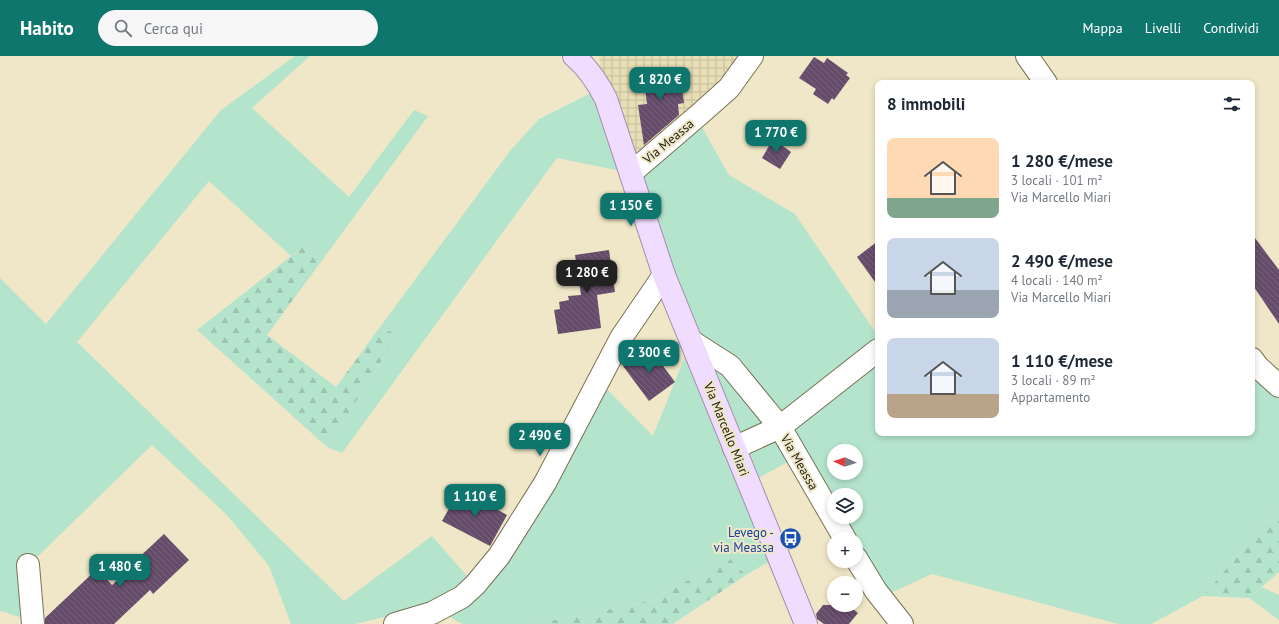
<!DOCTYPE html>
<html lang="it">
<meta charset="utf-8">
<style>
body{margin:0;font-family:"PT Sans",sans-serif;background:#f6f6f7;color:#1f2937;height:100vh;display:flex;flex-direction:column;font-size:15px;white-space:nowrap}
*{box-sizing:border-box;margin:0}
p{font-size:13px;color:#747a83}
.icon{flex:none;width:22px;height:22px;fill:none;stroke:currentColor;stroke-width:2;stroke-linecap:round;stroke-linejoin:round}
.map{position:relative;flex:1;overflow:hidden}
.sheet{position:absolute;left:875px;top:24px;width:380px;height:356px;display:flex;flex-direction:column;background:#fff;border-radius:8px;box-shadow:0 2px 6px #0003}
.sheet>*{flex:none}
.needle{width:26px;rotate:273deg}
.tools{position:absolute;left:827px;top:388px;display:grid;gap:8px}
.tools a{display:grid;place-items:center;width:36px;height:36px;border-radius:50%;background:#fff;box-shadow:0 2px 6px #0003;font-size:20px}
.price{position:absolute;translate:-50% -34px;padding:0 9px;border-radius:8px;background:#0f766e;color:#fff;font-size:13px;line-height:26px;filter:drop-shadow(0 1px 2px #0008)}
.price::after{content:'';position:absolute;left:50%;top:24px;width:12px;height:9px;margin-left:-6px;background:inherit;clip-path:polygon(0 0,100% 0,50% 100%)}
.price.selected{background:#222;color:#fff}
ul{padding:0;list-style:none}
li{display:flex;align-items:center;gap:12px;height:100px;padding:0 12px}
li span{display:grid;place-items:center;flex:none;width:112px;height:80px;border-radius:8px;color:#555}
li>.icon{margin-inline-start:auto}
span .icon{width:48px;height:48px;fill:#fffc;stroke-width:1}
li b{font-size:17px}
h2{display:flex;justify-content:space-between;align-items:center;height:48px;padding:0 12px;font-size:17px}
header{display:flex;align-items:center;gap:24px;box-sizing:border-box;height:56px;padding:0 20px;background:#0f766e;color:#fff}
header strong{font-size:19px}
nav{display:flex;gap:22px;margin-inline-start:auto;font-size:14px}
.search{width:280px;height:36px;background:#f6f6f7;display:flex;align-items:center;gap:10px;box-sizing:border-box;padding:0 14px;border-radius:22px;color:#747a83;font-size:15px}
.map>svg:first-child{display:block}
.industrial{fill:url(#industrial-grid)}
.grass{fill:#b5e4cd;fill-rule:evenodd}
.forest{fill:url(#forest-firs)}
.building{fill:url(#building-back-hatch)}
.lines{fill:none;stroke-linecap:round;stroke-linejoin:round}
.minor-casing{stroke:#787254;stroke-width:24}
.major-casing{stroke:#a38cac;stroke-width:24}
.minor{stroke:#fff;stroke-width:22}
.major{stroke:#f0dcfe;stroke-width:22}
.labels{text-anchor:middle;stroke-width:4;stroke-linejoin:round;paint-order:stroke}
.street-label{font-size:13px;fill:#262317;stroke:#efe7c7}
.transit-label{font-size:13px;fill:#164399;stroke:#efe7c7;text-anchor:end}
</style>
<header>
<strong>Habito</strong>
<div class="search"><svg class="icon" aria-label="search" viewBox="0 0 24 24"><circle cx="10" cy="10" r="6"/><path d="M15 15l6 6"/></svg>Cerca qui</div>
<nav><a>Mappa</a><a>Livelli</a><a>Condividi</a></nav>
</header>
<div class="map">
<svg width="1279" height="568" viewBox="0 0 1279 568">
<defs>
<pattern id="industrial-grid" width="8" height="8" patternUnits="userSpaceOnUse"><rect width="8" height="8" fill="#e7deb6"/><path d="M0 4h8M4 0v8" fill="none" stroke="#c6be9c"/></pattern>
<pattern id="forest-firs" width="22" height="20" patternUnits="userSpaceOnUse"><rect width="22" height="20" fill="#b5e4cd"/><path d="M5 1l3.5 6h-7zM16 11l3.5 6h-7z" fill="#9cc3af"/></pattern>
<pattern id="building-back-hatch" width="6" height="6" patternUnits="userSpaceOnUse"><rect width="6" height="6" fill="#664c6b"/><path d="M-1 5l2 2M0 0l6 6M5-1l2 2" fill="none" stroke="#78637b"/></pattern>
</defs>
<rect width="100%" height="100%" fill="#efe7c7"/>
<polygon class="industrial" points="599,0 747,0 631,117 603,31"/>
<g class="grass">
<path d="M295 0H310L252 52 349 141 414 54 428 60 326 199 304 190 291 200 209 125 77 286 344 545 432 480 475 529 599 325 653 380 691 285 631 117 557 102 342 397 327 391 398 279 380 271 510 95 539 63 603 31 631 116 644 90 649 89 695 59 729 119 795 158 878 280V377H1252V303L1279 329V451L1203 540 1151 568H1118L932 518 888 538 856 490V483H852L837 461H856V439H834V456L797 401 751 426 782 498 746 519 729 502 650 545 568 562 527 568H462L431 550 355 568H291L269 510 226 458 152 389 29 509 33 565 0 555V222L46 268 221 54ZM834 395H856V417H834Z"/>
<polygon points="1262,531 1279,539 1279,564 1249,542"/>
</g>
<g class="forest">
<polygon points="304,190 326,199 267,279 336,331 380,271 398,279 327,391 197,274"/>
<polygon points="1279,451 1279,516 1249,542 1203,540"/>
<polygon points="729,502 746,519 673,568 527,568 568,562 650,545"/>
</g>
<g class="building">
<polygon points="814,1 824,7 827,2 848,17 846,19 850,22 834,44 832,42 828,48 813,38 816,33 799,22"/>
<polygon points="679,11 684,47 678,48 679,59 644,89 638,49 647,48 643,16"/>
<polygon points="773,83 791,96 780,113 762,102"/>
<polygon points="1252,178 1279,214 1279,268 1252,228"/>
<polygon points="878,185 878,230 857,201"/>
<polygon points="609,194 615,236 597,239 601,272 558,278 554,254 560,253 559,246 569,244 568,240 581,239 575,199"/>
<polygon points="649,291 675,326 649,345 623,310"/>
<polygon points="460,433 507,459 490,490 442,465"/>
<polygon points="164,478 189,504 153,538 150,534 114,568 45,568 45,562 97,513 112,529 137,507 135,505"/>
<polygon points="823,549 848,549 858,557 849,568 824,568 817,563 816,558"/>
</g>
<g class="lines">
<defs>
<g id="minor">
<polyline points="1027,0 1046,27"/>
<polyline points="631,117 701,57 729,32 752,0"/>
<polyline points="691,285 730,310 780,371 845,483"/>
<polyline points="1252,303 1258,311 1279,330"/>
<polyline points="734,392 780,371 878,294"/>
<polyline points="856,502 876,535 902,568"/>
<polyline points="28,509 33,568"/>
<polyline points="395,568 432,557 462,541 475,529 499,500 545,427 621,282 664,219"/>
</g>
<path id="major" d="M574 0C588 12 598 27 606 43L664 219 806 568"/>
</defs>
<use href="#minor" class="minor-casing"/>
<use href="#major" class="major-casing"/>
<use href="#minor" class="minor"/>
<use href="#major" class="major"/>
</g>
<defs>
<symbol id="bus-disc" viewBox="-11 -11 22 22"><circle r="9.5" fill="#1a4fb4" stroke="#efe7c7"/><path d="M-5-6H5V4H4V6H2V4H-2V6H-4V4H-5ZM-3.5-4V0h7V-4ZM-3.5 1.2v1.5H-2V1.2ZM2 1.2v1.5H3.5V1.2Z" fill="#fff"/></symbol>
</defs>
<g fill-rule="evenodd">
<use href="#bus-disc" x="778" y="470" width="25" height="25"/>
</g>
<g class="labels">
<g class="street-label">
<text transform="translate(668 85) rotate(-40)" y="5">Via Meassa</text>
<text transform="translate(727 373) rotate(68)" y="5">Via Marcello Miari</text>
<text transform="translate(800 406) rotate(60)" y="5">Via Meassa</text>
</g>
<g class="transit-label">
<text x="774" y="481">Levego -<tspan x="774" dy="15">via Meassa</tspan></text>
</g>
</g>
</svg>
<div class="tools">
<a><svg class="needle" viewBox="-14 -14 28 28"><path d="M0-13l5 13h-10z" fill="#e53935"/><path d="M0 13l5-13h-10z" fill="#747a83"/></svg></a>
<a><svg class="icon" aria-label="layers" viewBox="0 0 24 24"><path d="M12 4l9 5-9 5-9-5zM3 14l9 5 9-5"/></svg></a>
<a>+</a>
<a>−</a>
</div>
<b class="price" style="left:660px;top:45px">1 820 €</b>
<b class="price" style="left:776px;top:98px">1 770 €</b>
<b class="price" style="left:631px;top:171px">1 150 €</b>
<b class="price selected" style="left:587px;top:238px">1 280 €</b>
<b class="price" style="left:649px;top:318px">2 300 €</b>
<b class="price" style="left:540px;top:401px">2 490 €</b>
<b class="price" style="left:475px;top:462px">1 110 €</b>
<b class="price" style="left:120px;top:532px">1 480 €</b>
<section class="sheet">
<h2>8 immobili<svg class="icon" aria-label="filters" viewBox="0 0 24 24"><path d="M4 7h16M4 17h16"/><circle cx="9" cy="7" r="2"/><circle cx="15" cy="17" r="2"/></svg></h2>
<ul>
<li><span style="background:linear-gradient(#ffd9b3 75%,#7fa58c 0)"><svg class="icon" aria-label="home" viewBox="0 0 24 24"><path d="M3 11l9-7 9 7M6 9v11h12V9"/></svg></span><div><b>1 280 €/mese</b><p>3 locali · 101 m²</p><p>Via Marcello Miari</p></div></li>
<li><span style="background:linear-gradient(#c9d6e8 65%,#9aa5b1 0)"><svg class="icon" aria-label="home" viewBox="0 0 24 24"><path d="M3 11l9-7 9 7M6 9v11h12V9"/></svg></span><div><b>2 490 €/mese</b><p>4 locali · 140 m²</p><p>Via Marcello Miari</p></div></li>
<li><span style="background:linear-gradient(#c9d6e8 70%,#b9a48a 0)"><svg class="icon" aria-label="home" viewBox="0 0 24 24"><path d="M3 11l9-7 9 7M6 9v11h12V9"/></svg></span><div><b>1 110 €/mese</b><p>3 locali · 89 m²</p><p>Appartamento</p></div></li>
</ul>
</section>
</div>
